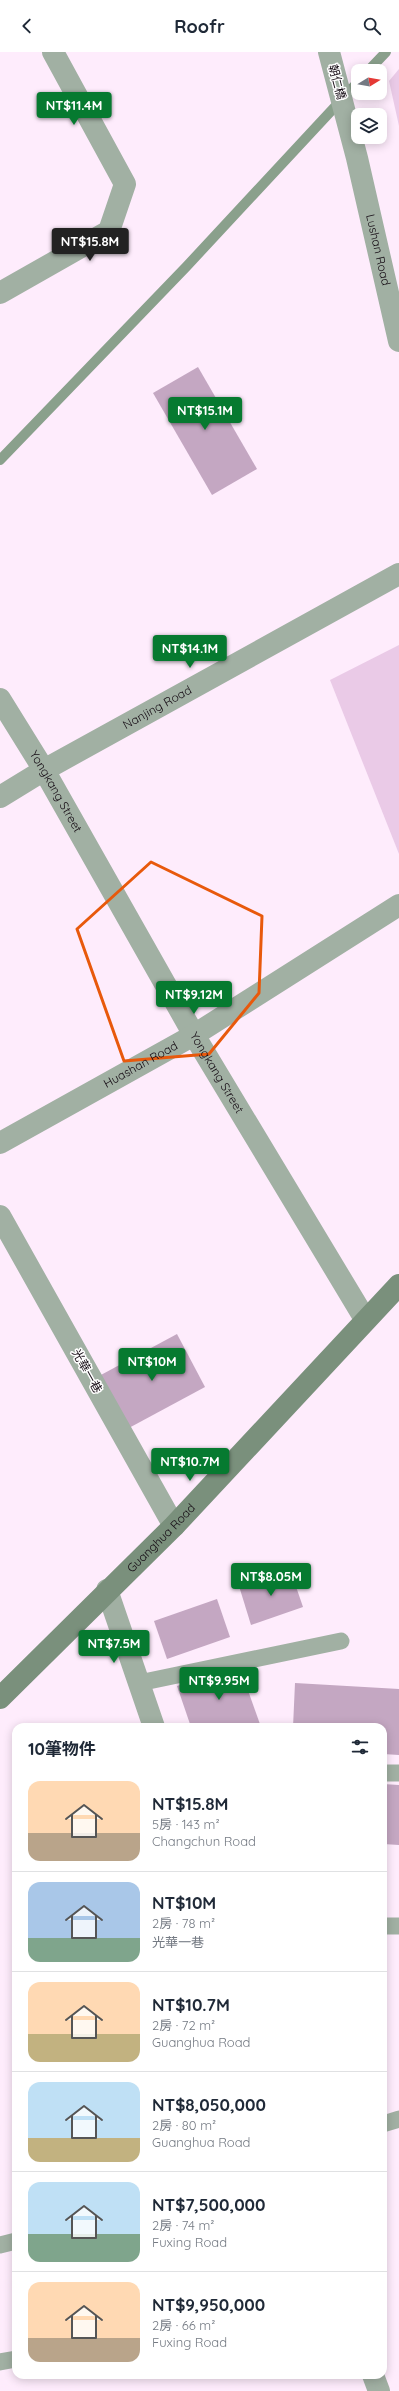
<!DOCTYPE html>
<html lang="zh-TW">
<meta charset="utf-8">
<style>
body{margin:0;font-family:Quicksand,"Noto Sans TC",sans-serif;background:#f2f2f3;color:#1f2937;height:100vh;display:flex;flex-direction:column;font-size:15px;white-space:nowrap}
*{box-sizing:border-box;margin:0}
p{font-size:13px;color:#747a83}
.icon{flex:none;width:22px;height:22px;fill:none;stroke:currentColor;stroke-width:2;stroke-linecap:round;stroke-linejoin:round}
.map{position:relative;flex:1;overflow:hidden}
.panel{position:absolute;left:12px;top:1671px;width:375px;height:656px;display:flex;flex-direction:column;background:#fff;border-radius:12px;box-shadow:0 2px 10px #0003}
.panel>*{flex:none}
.needle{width:26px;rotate:79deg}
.fabs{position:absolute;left:351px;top:12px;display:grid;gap:8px}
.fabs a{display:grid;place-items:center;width:36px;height:36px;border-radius:8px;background:#fff;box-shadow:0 2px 10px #0003;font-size:20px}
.price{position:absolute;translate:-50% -34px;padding:0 9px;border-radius:4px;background:#067a30;color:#fff;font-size:13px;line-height:26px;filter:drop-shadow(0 1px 2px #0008)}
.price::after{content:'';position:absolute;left:50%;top:24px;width:12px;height:9px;margin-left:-6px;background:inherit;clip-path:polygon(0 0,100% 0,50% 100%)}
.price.current{background:#222;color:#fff}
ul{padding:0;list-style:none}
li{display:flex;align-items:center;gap:12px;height:100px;padding:0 16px}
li+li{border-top:1px solid #e0e1e3}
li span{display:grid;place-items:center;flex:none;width:112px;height:80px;border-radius:12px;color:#555}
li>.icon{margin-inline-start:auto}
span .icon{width:48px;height:48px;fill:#fffc;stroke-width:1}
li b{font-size:17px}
h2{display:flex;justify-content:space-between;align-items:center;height:48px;padding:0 16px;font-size:17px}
header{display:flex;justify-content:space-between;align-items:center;height:52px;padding:0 16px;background:#fff;font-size:18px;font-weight:800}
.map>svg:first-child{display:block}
.green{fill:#eacae7}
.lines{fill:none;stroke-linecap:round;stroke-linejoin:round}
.stream{stroke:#8aa08c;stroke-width:10}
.building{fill:#c4a7c2}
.lane{stroke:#a1b0a3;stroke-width:17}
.street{stroke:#a1b0a3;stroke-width:22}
.secondary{stroke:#7a907c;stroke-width:22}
.marked{fill:none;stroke:#e8590c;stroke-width:3;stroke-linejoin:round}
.labels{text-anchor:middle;stroke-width:3;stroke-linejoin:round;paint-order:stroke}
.street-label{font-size:12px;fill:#150b14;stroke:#fff}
</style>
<header><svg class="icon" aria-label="back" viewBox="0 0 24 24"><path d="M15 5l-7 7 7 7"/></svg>Roofr<svg class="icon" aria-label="search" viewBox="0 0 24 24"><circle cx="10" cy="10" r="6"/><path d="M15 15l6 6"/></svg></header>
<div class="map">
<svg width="399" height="2339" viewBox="0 0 399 2339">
<rect width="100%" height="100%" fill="#feecfc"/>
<g class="green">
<polygon points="399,17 399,74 389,29"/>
<polygon points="399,593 399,802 330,628"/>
</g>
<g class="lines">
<g class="stream">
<polyline points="368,19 386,0"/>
<polyline points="0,408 186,215 358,30"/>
</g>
</g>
<g class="building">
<polygon points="198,315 257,417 212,443 153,341"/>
<polygon points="177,1282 205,1335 127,1377 99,1324"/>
<polygon points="290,1517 303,1555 251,1573 239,1534"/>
<polygon points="217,1547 230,1585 167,1607 154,1569"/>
<polygon points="239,1613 261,1675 191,1675 177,1634"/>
<polygon points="295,1631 399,1637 399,1703 383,1702 383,1675 293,1675"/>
<polygon points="383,1732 399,1733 399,1793 383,1792"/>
</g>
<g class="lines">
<g class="lane">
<polyline points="139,1631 341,1589"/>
<polyline points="383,1721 399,1721"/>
<polyline points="383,1874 399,1874"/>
<polyline points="383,2072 399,2067"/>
<polyline points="0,2193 16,2189"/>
<polyline points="0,2310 16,2307"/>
</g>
<g class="street">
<path id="s1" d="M329 0 357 106 399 289"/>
<polyline points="0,241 109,179 125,132 53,0"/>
<path id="s2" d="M0 647 44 718 194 983 365 1267"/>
<path id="s3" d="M0 745 44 718 399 522"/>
<path id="s4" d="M0 1091 194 983 399 853"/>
<polyline points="0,1164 174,1474"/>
<polyline points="107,1538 154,1675"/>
<polyline points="373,2323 379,2339"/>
</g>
<path class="secondary" id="s5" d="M0 1646 174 1474 399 1233"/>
</g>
<path class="marked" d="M151 810 262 864 259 941 209 1002 124 1009 77 877Z"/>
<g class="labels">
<g class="street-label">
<text transform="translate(337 30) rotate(75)" y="4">朝仁橋</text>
<text dy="4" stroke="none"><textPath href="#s1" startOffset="204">Lushan Road</textPath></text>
<text dy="4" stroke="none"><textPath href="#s3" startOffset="181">Nanjing Road</textPath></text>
<text dy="4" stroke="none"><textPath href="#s2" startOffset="108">Yongkang Street</textPath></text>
<text dy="4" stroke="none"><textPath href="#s4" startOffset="161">Huashan Road</textPath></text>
<text dy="4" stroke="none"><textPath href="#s2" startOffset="432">Yongkang Street</textPath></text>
<text transform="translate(87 1319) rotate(61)" y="4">光華一巷</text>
<text dy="4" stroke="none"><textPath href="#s5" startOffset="227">Guanghua Road</textPath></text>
</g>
</g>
</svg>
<div class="fabs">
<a><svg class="needle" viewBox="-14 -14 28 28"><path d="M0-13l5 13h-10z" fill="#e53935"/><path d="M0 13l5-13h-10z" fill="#747a83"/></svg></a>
<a><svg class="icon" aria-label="layers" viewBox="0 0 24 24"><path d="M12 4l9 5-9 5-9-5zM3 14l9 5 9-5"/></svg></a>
</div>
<b class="price" style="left:74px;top:74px">NT$11.4M</b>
<b class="price current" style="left:90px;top:210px">NT$15.8M</b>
<b class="price" style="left:205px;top:379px">NT$15.1M</b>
<b class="price" style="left:190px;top:617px">NT$14.1M</b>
<b class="price" style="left:194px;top:963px">NT$9.12M</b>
<b class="price" style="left:152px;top:1330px">NT$10M</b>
<b class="price" style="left:190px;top:1430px">NT$10.7M</b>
<b class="price" style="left:271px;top:1545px">NT$8.05M</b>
<b class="price" style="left:114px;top:1612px">NT$7.5M</b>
<b class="price" style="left:219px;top:1649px">NT$9.95M</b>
<section class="panel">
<h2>10筆物件<svg class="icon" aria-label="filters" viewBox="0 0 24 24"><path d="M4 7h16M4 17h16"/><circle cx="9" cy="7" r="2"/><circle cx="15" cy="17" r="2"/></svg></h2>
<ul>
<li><span style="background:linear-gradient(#ffd9b3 65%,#b9a48a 0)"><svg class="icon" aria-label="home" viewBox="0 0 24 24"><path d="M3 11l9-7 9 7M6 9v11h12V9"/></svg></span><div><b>NT$15.8M</b><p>5房 · 143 m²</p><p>Changchun Road</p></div></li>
<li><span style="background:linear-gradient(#a9c7e8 70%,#7fa58c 0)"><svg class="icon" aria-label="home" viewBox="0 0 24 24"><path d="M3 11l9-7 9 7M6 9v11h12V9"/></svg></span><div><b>NT$10M</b><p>2房 · 78 m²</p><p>光華一巷</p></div></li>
<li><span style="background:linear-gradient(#ffd9b3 65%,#c2b280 0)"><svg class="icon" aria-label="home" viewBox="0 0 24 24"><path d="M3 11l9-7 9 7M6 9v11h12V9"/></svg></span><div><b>NT$10.7M</b><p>2房 · 72 m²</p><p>Guanghua Road</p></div></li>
<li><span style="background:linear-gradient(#bfe0f5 70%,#c2b280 0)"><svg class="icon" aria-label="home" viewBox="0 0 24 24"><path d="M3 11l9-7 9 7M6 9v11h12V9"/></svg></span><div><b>NT$8,050,000</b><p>2房 · 80 m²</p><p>Guanghua Road</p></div></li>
<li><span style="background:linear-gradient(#bfe0f5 65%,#7fa58c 0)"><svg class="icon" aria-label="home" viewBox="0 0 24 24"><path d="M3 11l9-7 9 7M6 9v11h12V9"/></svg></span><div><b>NT$7,500,000</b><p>2房 · 74 m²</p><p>Fuxing Road</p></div></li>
<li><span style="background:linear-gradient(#ffd9b3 70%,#b9a48a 0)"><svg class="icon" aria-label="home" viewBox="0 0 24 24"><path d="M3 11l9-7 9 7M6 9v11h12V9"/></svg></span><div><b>NT$9,950,000</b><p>2房 · 66 m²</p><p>Fuxing Road</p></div></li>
</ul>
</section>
</div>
